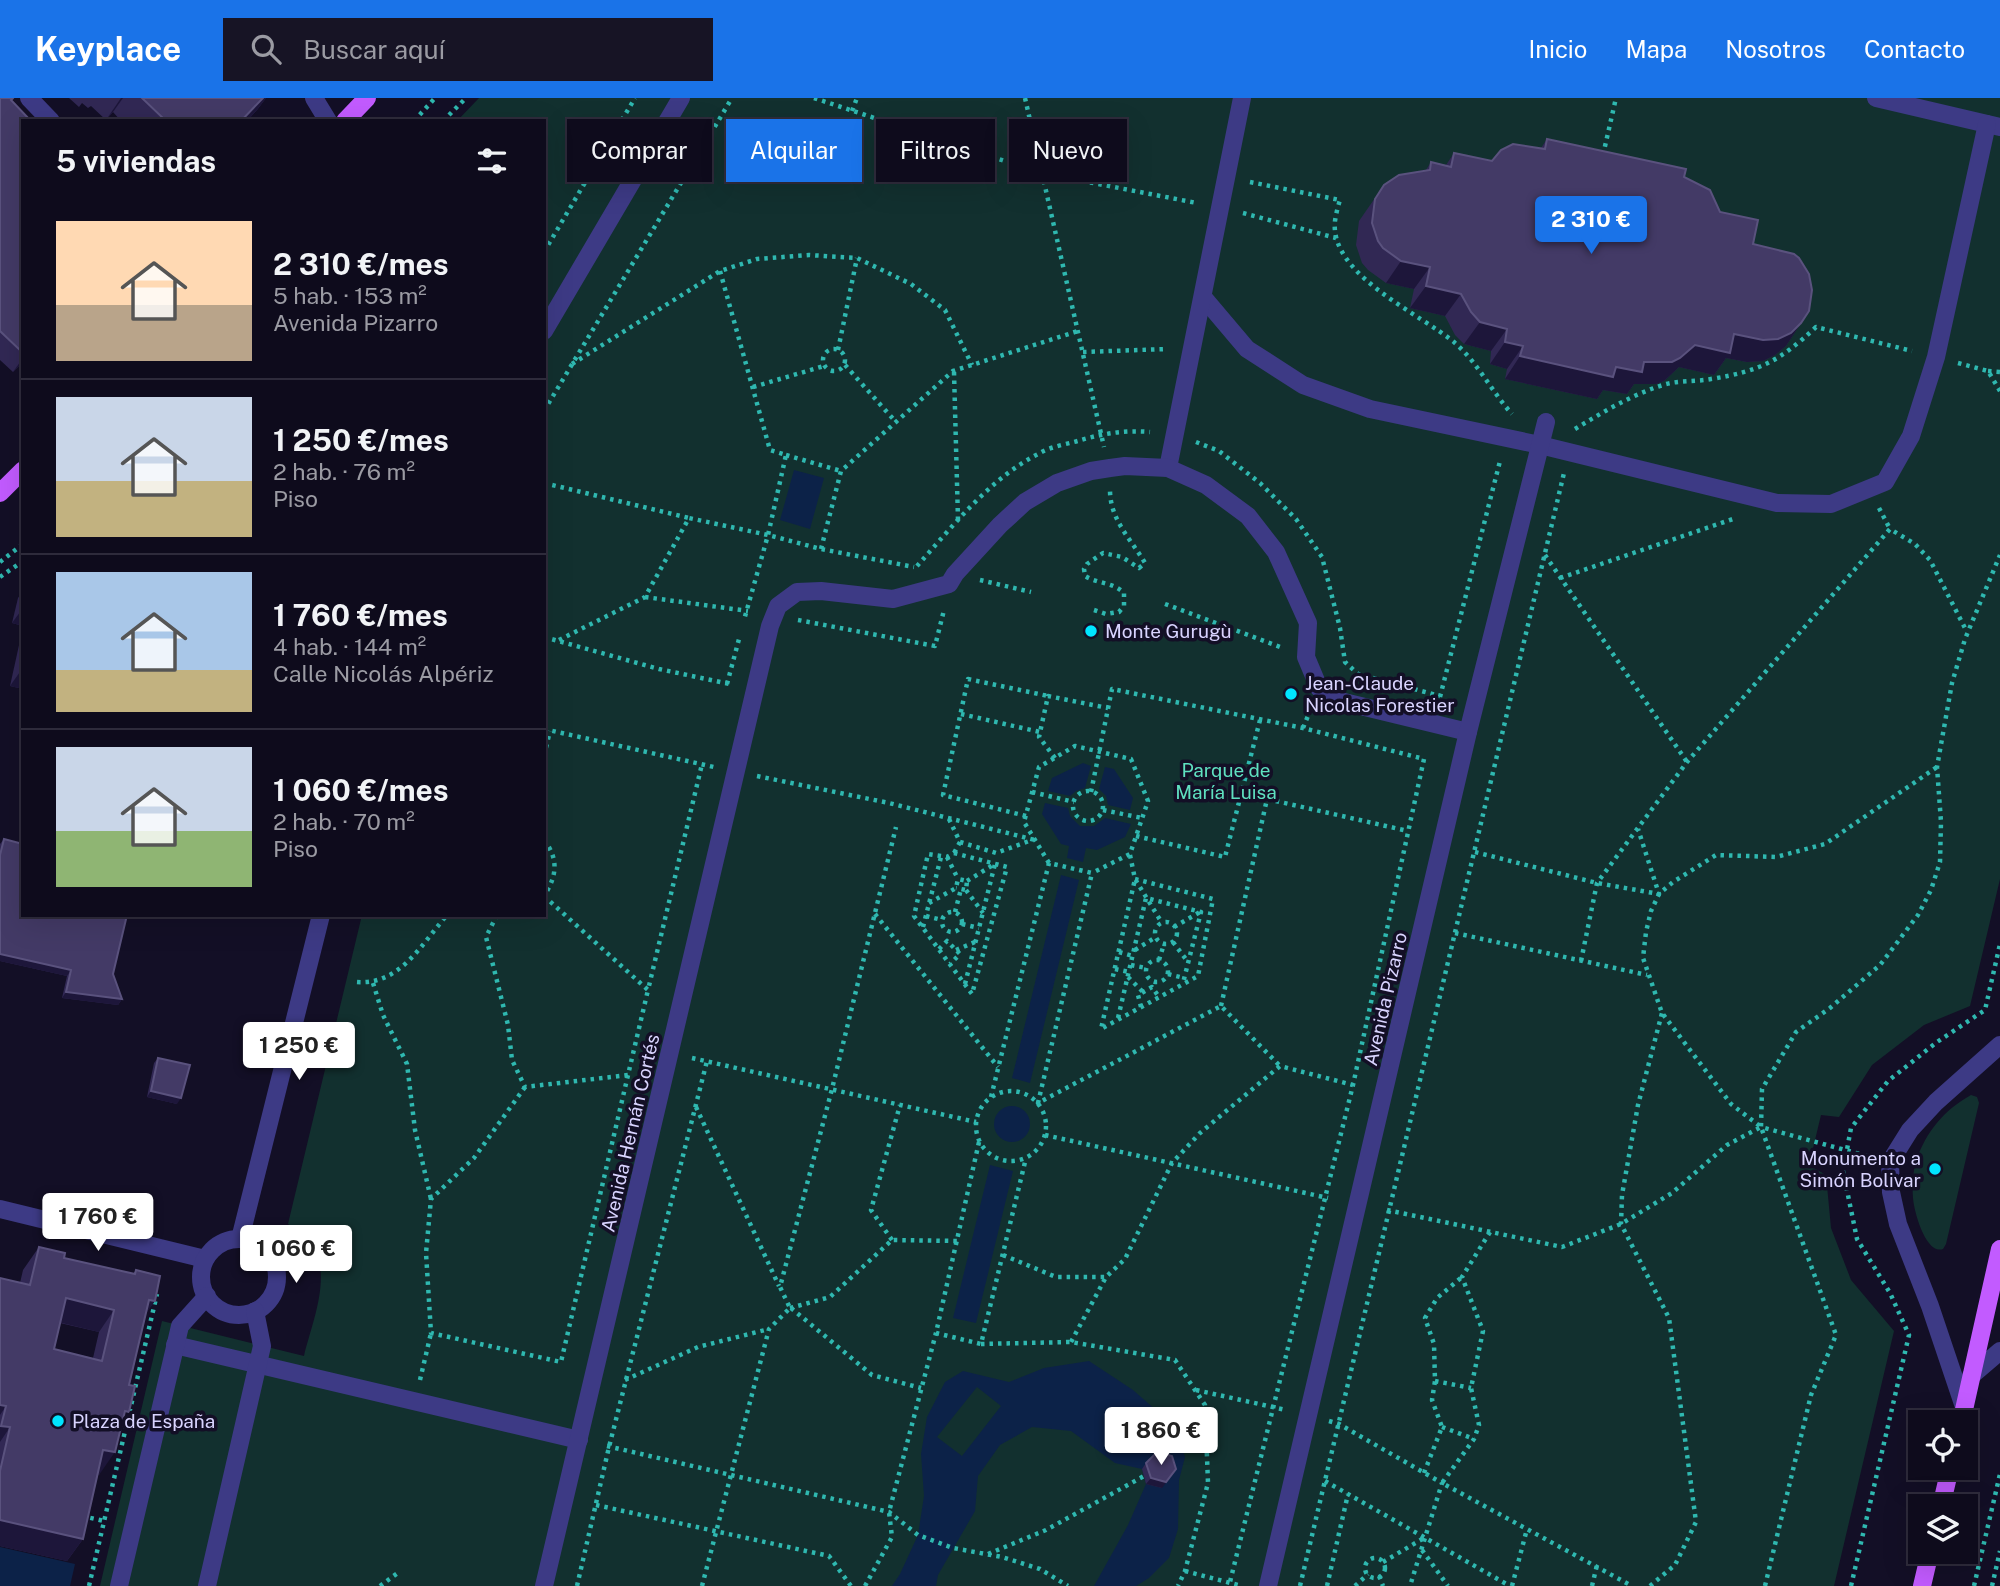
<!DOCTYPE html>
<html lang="es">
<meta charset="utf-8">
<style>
body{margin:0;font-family:"Public Sans",sans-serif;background:#171425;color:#f1f3f6;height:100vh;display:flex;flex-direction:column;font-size:26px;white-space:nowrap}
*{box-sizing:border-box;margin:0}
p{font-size:23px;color:#9b9ba3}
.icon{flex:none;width:38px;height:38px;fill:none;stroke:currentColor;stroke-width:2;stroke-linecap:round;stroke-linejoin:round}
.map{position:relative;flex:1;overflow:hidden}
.sheet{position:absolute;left:21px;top:21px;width:525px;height:798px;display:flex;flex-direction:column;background:#0e0b1c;border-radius:0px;box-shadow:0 7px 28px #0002,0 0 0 2px #2e2b3b}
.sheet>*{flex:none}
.banner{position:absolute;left:567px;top:21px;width:665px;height:63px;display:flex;gap:14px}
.controls{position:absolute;left:1908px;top:1312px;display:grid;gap:14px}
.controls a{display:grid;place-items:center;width:70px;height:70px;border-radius:0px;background:#0e0b1c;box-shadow:0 7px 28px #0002,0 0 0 2px #2e2b3b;font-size:35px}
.price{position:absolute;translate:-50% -60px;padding:0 16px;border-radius:7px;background:#fff;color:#222;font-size:23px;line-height:46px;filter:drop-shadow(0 2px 4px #0008)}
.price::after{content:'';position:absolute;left:50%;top:42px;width:21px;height:16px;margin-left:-10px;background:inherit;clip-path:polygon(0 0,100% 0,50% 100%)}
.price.active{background:#1a73e8;color:#fff}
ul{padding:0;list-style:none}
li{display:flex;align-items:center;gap:21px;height:175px;padding:0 35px}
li+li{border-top:2px solid #2e2b3b}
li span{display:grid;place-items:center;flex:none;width:196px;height:140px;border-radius:0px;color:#555}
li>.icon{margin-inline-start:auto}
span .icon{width:84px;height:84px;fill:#fffc;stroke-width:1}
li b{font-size:30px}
h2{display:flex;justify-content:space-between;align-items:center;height:84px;padding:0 35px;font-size:30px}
.pill{padding:0 24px;border-radius:0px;background:#0e0b1c;box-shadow:0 7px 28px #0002,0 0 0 2px #2e2b3b;font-size:24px;line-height:63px}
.pill.active{background:#1a73e8;color:#fff}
header{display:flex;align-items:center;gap:42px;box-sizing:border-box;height:98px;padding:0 35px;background:#1a73e8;color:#fff}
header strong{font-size:33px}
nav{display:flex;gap:38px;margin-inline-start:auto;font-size:24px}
.search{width:490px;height:63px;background:#171425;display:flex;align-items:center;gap:18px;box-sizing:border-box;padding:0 24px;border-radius:0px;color:#9b9ba3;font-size:26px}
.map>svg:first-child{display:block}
.green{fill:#12302f}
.water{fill:#0c2248;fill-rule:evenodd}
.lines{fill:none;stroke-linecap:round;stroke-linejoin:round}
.path{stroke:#2fb8b0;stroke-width:4.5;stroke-dasharray:3.5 5;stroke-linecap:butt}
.minor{stroke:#3d3a85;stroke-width:18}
.major{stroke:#c25bff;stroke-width:18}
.wall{fill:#312854;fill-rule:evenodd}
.shaded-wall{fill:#1d163a}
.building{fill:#433a66;stroke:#5a527e;stroke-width:2;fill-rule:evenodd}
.poi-dot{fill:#00e5ff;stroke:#130f26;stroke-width:2.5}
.labels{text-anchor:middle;stroke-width:7;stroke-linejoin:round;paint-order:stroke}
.poi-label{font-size:19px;fill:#d9d4ff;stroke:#130f26;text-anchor:start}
.park-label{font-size:19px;fill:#5fe0c0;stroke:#130f26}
.street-label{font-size:19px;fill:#d9d4ff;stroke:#130f26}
</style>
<header>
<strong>Keyplace</strong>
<div class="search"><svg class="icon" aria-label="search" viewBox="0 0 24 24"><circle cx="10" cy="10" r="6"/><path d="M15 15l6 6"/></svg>Buscar aquí</div>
<nav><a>Inicio</a><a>Mapa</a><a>Nosotros</a><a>Contacto</a></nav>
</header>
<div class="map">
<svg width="2000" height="1488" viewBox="0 0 2000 1488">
<rect width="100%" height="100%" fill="#130f26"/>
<g class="green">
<path d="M479 0H2000V781L1970 908 1924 927 1872 967 1839 1019 1821 1017 1809 1067 1826 1077 1831 1130 1851 1182 1894 1233 1834 1488H100L162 1223 304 1258C312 1224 334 1175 310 1143 305 1137 294 1131 288 1126L362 817H544V23H457Z"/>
<path d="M1971 997 1977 999 1979 1005 1946 1146 1943 1151C1926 1157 1914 1114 1913 1100 1912 1088 1913 1074 1916 1063 1926 1034 1944 1012 1971 997Z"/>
</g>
<g class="water">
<polygon points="794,372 824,380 810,431 780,422"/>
<polygon points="1083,665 1091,668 1085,690 1076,693 1070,698 1048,693 1052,680"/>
<polygon points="1105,669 1114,671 1133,700 1130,712 1108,707 1106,698 1099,691"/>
<polygon points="1045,705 1068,710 1070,718 1080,728 1094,728 1105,720 1131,726 1125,739 1097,752 1086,750 1083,764 1067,760 1069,748 1061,746 1042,716"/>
<polygon points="1061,777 1079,782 1030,985 1012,980"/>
<circle cx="1012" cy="1026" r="18"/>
<polygon points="990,1067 1013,1073 976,1225 953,1220"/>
<path d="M1089 1263 1133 1292 1174 1328 1185 1359 1179 1382 1178 1431 1169 1460 1149 1480 1136 1488H1094L1128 1427 1146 1386 1142 1371 1115 1365 1071 1333 1032 1329 1000 1347 978 1378 975 1413 938 1477 936 1488H892L900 1476 918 1437 924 1398 921 1356 927 1319 945 1284 963 1273 1009 1284 1044 1270ZM977 1289 1001 1308 962 1358 937 1339Z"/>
<polygon points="0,1449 75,1466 70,1488 0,1488"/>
</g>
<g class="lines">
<g class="path">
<polyline points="814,0 1041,75 1197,105"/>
<polyline points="1025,0 1104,349"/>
<polyline points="852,13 857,0"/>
<polyline points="414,23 435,0"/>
<polyline points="443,23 466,0"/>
<polyline points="1603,57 1616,0"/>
<path d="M1250 84 1340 102C1338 108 1336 116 1335 123 1329 177 1421 216 1455 245 1478 265 1492 294 1512 316"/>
<polyline points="1243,115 1336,140"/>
<polyline points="544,154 635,0"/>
<polyline points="720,173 770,352 786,357 768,437 821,451 914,469"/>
<circle cx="834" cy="262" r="11"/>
<polyline points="838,252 857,160"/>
<polyline points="1083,254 1167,251"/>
<polyline points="1958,265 1988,273 2000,293"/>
<polyline points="572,266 720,173 757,161 809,157 857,160 911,186 945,212 972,267"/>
<polyline points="845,267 895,323"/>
<polyline points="1988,273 2000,274"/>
<polyline points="954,274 958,422"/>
<polyline points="753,289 824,268"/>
<polyline points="544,313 732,0"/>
<path d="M1575 331C1603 314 1631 297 1663 287 1678 282 1695 284 1711 281 1760 273 1780 263 1816 229L1912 253"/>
<polyline points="1196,344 1219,353 1260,385 1296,421 1322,459 1340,530 1345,564 1358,576 1440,598"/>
<polyline points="786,357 841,373"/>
<polyline points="544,385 689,420"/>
<polyline points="1879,410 1890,431"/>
<polyline points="821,451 841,373 953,273 1078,233"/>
<polyline points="1545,457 1687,664"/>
<polyline points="0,464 23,446"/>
<path d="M917 468C953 428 990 380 1040 355 1052 348 1068 346 1081 342 1105 335 1126 332 1150 334"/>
<polyline points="0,479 23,463"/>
<polyline points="1560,480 1733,421"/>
<polyline points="980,482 1031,494"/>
<polyline points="645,499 748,513"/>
<polyline points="1165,506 1283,550"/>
<path d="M1094 512 1106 516 1119 514 1124 508V495C1113 484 1098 486 1085 478L1084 471 1087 466 1103 455 1122 459 1139 470 1145 465C1131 441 1110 422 1110 392"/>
<polyline points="798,522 935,548 944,512"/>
<polyline points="544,539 659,571 730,586"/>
<polyline points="559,542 645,499 689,420 768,437 744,522"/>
<polyline points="727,586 739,541"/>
<polyline points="1440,599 1500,363"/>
<polyline points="961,616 1040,634"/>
<polyline points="1303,630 1310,613"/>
<polyline points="544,631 714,669"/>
<polyline points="544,658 550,633"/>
<polyline points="1055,660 1039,639 1048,598 1108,610"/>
<polyline points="757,678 889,705 1035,742"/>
<circle cx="1088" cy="708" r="15"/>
<polyline points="1032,694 1074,704"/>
<polyline points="1091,694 1112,591 1303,630 1424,661 1353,987 1229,1488"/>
<polyline points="1103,712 1142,720"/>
<polyline points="1026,718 943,697 968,581 1048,598"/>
<polyline points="949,721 960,744 954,755"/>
<polyline points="1136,738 1225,759 1260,622"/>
<path d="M544 742C559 761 557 778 544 798"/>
<polyline points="960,744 996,755 1032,742"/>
<polyline points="1475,754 1597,785 1659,796 1638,731"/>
<polygon points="954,755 1007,769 972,896 914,818 928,756 947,759"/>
<polyline points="1130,757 1135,781 1162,825"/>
<polyline points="947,759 958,781"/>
<polyline points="1049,765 1024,724 1039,669 1075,648 1131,661 1148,703 1130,756 1092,775"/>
<polygon points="1135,781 1213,801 1198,878 1101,931"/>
<polyline points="967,783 993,767"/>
<polyline points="966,792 983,815"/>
<polyline points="544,798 648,892 702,666"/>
<polyline points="929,805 956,790 958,781 967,783 966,792 956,790"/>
<circle cx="952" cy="824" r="10"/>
<polyline points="955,814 961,791"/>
<polyline points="875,816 998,969"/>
<polyline points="497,817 486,839 508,927 512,962 525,989 628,977 648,892"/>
<polyline points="926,818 942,822"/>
<circle cx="1166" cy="835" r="11"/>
<polyline points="962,826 979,830"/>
<polyline points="923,829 941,759"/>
<polyline points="1174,829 1200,814"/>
<polyline points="1455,835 1647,877"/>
<polyline points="1173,844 1188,864"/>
<polyline points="939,851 947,843 960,856 950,866"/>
<polyline points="956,852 975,844"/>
<polyline points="1135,852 1156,839"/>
<polyline points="1119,854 1133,858"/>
<polyline points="1159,862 1164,846"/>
<circle cx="1157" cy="873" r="11"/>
<polyline points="1581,863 1597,785 1687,664 1890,431 1915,446 1930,462 1967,534"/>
<polyline points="1131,867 1146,870"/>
<polyline points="1115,871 1129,874"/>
<polyline points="1168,876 1184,880"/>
<polyline points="1128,879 1143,894"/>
<path d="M357 884C400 887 421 847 447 817"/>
<polyline points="373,885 383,917 407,966 415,1032 431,1101"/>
<polyline points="965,886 995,766"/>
<polyline points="1221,908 1267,701 1408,733"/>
<polyline points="1141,909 1138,897 1152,889 1159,899"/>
<polyline points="1118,920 1146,800 1201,814 1183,885"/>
<polyline points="692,960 976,1024"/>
<polyline points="525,989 474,1060 431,1101 426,1155 431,1235 561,1264 628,977"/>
<circle cx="1011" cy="1028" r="35"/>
<polyline points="991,999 1049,765 1092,775 1038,1005 1221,908 1280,968"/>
<polyline points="696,1009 779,1188"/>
<polyline points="1045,1037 1328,1100"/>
<polyline points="979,1044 936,1235 981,1246 1026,1060"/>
<polyline points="1867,1058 1761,1029 1762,991 1796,934 1830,910 1880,867 1918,817 1931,792 1940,764 1941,724 1937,669 1952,585 1965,541 2000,457"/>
<polyline points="1387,1112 1562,1149 1621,1126 1672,1095 1727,1047 1761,1029"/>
<polyline points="1490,1134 1462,1179 1483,1233 1471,1290 1479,1327 1474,1341 1442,1385 1632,1488"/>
<polyline points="892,1142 871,1112 900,1007"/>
<polyline points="1003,1157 1056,1179 1106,1179"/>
<polyline points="790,1210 830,1199 892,1142 957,1143"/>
<polyline points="791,1210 872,1277 921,1290"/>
<polyline points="1071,1244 1106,1179 1125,1161 1172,1065 1200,1035 1280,968 1353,987"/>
<polyline points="981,1246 1071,1244 1175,1262 1205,1307 1208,1385 1185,1473 1178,1488"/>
<polyline points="420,1282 431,1235"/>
<polyline points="625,1282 698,1249 769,1231"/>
<polyline points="1435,1283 1471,1290"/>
<polyline points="1196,1292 1286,1312"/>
<polyline points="1329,1323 1339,1326 1442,1385 1410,1488"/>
<polyline points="1442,1329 1474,1341"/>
<polyline points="607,1348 889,1414 918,1437 953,1450 1002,1459 1040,1471 1068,1488"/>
<polyline points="1424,1375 1442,1329 1432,1302 1435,1283 1434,1246 1425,1220 1437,1200 1462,1179"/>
<polyline points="1325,1383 1510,1488"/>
<polyline points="596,1407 829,1458 851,1488"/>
<polyline points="82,1418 104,1423"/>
<polyline points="1422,1452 1448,1488"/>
<polyline points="988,1456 1046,1432 1144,1378"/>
<circle cx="1375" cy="1470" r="10"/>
<polyline points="1383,1464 1424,1440"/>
<polyline points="1185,1473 1242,1488"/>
<polyline points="1379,1478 1383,1488"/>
<polyline points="89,1488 157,1196"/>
<polyline points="380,1488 399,1474"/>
<polyline points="577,1488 609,1349 707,963"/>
<polyline points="702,1488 769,1231 790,1210 780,1189 832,991 896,729"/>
<polyline points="865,1488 892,1439 889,1414 936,1235"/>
<polyline points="1300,1488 1564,375"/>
<polyline points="1327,1488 1348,1396"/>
<polyline points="1355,1488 1368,1476"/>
<polyline points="1512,1488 1527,1431"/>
<polyline points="1592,1488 1597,1467"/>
<polyline points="1650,1488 1675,1467 1696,1424 1669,1220 1621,1126 1622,1097 1638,1007 1662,915"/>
<polyline points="1765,1488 1811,1297 1836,1237 1761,1029 1731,1006 1662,915 1643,860 1646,834 1651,813 1659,796 1673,784 1716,757 1776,759 1825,746 1937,669"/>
<polyline points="1851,1488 1909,1237 1890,1195 1857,1141 1843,1073 1851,1030 1888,983 1937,944 1985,912 2000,846"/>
<polyline points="1974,1488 2000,1376"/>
<polyline points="1992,1488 2000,1453"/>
</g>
<g class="minor">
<polyline points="29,0 51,23"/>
<polyline points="314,0 328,23"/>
<polyline points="1876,0 2000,29"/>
<polyline points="1203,199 1247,251 1303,287 1370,311 1540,347 1777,405 1831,406 1885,384 1911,338 1936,259 1987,26"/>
<polyline points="544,233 681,0"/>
<polyline points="1168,370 1242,0"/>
<polyline points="0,1111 205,1161"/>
<polyline points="240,1141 321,817"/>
<circle cx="239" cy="1179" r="38"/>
<polyline points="175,1247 579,1342"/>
<polyline points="1971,1278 2000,1253"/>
<polyline points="1964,1309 1930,1208 1898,1126 1891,1094 1890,1064 1910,1032 1936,1004 2000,947"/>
<polyline points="119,1488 180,1228 207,1198"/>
<polyline points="207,1488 262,1248 255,1213"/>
<polyline points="544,1488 770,528 778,508 797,494 821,493 893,501 949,486 955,476 1000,427 1025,404 1057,385 1091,373 1110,370 1125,368 1168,370 1206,387 1248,418 1276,454 1308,525 1306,559 1319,590 1340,603 1468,634"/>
<polyline points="1268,1488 1468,634 1546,324"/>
</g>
<g class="major">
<polyline points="345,23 367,0"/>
<polyline points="0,395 23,372"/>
<polyline points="1961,1325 2000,1151"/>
<polyline points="1941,1409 1950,1370"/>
<polyline points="1922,1488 1930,1454"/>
</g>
</g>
<g class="wall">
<polygon points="0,0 14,0 12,4 23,23 23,264 13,274 0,262"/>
<polygon points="69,0 266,0 257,12 247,23 126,23 125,22 121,23 113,14 106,22 91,8 88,10 82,5 79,9"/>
<polygon points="1547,41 1684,79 1753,146 1801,225 1786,248 1775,257 1763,263 1747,264 1726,260 1714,277 1679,269 1664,283 1656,286 1634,286 1627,296 1603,292 1597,301 1505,281 1507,271 1490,266 1491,253 1464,246 1455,237 1445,218 1410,210 1414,191 1386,185 1368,172 1362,165 1356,147 1359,123 1384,87 1426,72 1431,64 1446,67 1454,55 1492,63 1541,50"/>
<polygon points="23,493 23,528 12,525 18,500"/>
<polygon points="23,529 23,591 10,588"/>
<polygon points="4,741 113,876 122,901 118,907 62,900 67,878 0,863 0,746"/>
<polygon points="158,960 177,1006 147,999 154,965"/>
<path d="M39 1149 64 1160 133 1176 136 1172 155 1203 145 1216 122 1323 99 1377 98 1376 83 1441 67 1463 0 1448V1180L20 1185 23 1172ZM60 1225 99 1234 93 1260 54 1251Z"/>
<polygon points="1146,1365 1162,1390 1146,1386 1142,1371"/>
</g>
<g class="shaded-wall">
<polygon points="121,0 123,0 113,14 106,22"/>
<polygon points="263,0 266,0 257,12 247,23 241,23"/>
<polygon points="1401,163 1430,169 1414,191 1386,185"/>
<polygon points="1426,188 1461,196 1445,218 1410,210"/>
<polygon points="1480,224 1507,231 1491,253 1464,246"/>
<polygon points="1801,225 1786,248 1775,257 1763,263 1747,264 1726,260 1714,277 1679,269 1664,283 1656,286 1634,286 1627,296 1603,292 1597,301 1505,281 1520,258 1616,269 1644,264 1695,247 1734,236"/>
<polygon points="1505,244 1523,248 1507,271 1490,266"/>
<polygon points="23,260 23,264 13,274"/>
<polygon points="23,510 23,528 12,525"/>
<polygon points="22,571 23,571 23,591 10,588"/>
<polygon points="0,856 71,872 67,878 0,863"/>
<polygon points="66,894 122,901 118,907 62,900"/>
<polygon points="151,993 181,1000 177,1006 147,999"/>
<polygon points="66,1200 114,1212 99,1234 50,1222"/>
<polygon points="149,1202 155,1203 139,1225"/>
<polygon points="0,1307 6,1308 0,1317"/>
<polygon points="1,1328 10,1329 0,1344 0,1329"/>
<polygon points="103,1352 115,1354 99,1377 88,1374"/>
<polygon points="1176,1371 1162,1390 1146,1386 1151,1380"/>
<polygon points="0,1422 83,1441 67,1463 0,1448"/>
</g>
<g class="building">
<polygon points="0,0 13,0 11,2 31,23 23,23 23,255 0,233"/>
<polygon points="142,0 263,0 241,23 166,23"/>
<polygon points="1547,41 1686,71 1684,79 1710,92 1720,114 1758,122 1753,146 1794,156 1799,160 1809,176 1812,192 1809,213 1801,225 1791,235 1778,241 1763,242 1734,236 1730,255 1695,247 1680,260 1672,264 1644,264 1642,274 1616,269 1613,279 1520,258 1523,248 1505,244 1507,231 1480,224 1471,214 1461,196 1426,188 1430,169 1401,163 1383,150 1378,143 1372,125 1375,101 1384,87 1399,77 1430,72 1431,64 1451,69 1454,55 1492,63 1501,52 1513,46 1545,51"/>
<polygon points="4,741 23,746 23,817 127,817 113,876 122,901 66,894 71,872 0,856 0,757"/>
<polygon points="158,960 190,967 181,1000 151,993"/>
<path d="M39 1149 65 1155 64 1160 135 1176 136 1172 160 1178 155 1203 149 1202 129 1287 135 1288 129 1314 125 1313 115 1354 103 1352 83 1441 0 1422V1373L10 1329 1 1328 6 1308 0 1307V1180L30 1187ZM66 1200 114 1212 102 1263 54 1251Z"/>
<polygon points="1157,1354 1172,1358 1176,1371 1166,1384 1151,1380 1146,1365"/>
</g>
<g class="poi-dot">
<circle cx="1091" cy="533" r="7"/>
<circle cx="1291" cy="596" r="7"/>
<circle cx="1935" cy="1071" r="7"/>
<circle cx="58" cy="1323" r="7"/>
</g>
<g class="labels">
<g class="poi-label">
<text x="1105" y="540">Monte Gurugù</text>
<text x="1305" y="592">Jean-Claude<tspan x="1305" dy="22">Nicolas Forestier</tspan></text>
<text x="1921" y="1067" text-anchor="end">Monumento a<tspan x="1921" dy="22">Simón Bolivar</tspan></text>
<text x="72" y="1330">Plaza de España</text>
</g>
<g class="park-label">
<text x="1226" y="679">Parque de<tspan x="1226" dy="22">María Luisa</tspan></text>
</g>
<g class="street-label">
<text transform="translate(1385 901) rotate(-77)" y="7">Avenida Pizarro</text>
<text transform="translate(630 1035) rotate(-77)" y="7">Avenida Hernán Cortés</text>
</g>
</g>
</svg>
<div class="controls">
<a><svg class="icon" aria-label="locate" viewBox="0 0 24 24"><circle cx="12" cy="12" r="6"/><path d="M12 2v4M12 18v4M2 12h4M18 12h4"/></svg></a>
<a><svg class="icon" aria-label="layers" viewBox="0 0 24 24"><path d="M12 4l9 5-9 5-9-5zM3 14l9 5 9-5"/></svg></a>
</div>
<b class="price active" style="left:1591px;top:158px">2 310 €</b>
<b class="price" style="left:299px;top:984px">1 250 €</b>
<b class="price" style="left:98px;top:1155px">1 760 €</b>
<b class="price" style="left:296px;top:1187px">1 060 €</b>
<b class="price" style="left:1161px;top:1369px">1 860 €</b>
<div class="banner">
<a class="pill">Comprar</a>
<a class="pill active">Alquilar</a>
<a class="pill">Filtros</a>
<a class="pill">Nuevo</a>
</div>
<section class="sheet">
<h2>5 viviendas<svg class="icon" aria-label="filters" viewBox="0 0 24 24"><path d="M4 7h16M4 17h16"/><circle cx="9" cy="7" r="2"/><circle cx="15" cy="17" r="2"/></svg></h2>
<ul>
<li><span style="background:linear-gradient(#ffd9b3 60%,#b9a48a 0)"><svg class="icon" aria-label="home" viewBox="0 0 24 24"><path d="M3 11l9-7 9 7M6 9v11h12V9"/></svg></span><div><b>2 310 €/mes</b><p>5 hab. · 153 m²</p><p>Avenida Pizarro</p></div></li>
<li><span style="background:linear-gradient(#c9d6e8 60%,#c2b280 0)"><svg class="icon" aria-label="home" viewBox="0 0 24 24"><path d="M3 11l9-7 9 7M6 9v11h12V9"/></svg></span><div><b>1 250 €/mes</b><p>2 hab. · 76 m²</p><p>Piso</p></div></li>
<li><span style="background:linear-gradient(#a9c7e8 70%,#c2b280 0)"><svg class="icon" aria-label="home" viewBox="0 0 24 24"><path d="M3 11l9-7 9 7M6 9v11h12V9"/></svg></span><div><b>1 760 €/mes</b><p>4 hab. · 144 m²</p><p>Calle Nicolás Alpériz</p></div></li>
<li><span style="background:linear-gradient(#c9d6e8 60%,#8fb573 0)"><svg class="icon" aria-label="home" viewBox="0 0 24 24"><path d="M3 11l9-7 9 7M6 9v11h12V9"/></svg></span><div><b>1 060 €/mes</b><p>2 hab. · 70 m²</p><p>Piso</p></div></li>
</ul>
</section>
</div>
